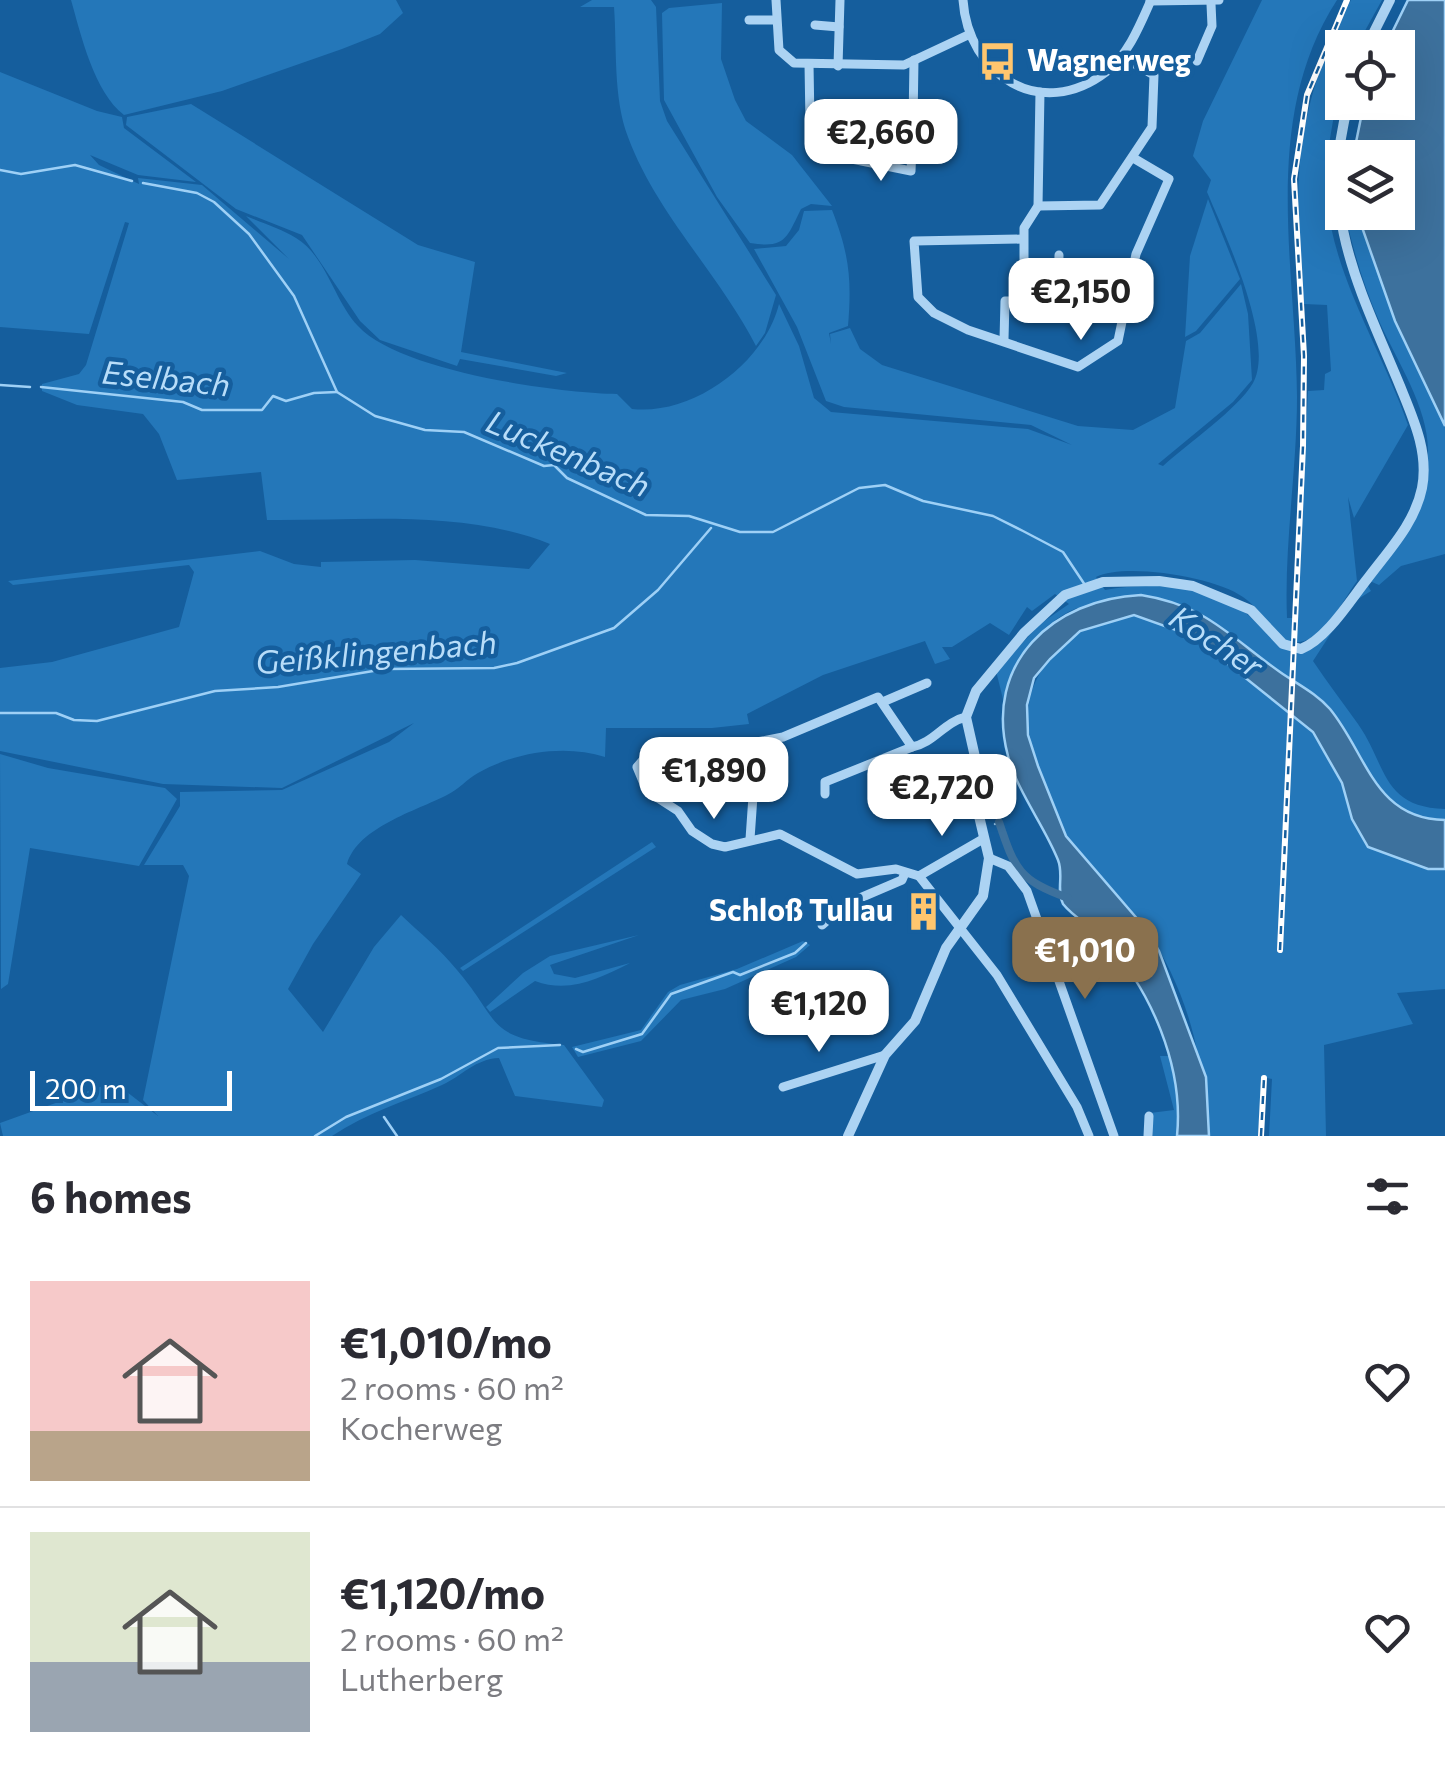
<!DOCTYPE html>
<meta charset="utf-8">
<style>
body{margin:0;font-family:Commissioner,sans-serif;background:#f7f7f7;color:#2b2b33;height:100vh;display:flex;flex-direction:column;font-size:38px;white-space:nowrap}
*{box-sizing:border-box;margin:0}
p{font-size:32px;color:#7c7c81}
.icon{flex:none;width:55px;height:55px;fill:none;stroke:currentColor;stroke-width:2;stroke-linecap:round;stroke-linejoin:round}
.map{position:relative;height:1136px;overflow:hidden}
.sheet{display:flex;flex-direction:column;background:#fff;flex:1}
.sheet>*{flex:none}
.buttons{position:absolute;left:1325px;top:30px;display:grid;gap:20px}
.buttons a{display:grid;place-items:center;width:90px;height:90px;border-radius:0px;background:#fff;box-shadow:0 10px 40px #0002;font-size:50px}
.scale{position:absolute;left:30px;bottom:25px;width:202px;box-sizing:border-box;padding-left:10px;border:5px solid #fff;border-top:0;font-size:28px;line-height:35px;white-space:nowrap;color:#fff;-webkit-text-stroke:8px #155e9d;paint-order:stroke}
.price{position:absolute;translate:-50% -85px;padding:0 22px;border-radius:20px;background:#fff;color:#222;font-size:32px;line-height:65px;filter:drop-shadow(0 2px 5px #0008)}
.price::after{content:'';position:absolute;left:50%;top:60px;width:30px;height:22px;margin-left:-15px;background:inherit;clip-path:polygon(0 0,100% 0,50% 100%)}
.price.active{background:#8a714e;color:#fff}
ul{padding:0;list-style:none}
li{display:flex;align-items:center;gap:30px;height:250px;padding:0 30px}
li+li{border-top:2px solid #e1e1e2}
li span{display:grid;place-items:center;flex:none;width:280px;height:200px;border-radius:0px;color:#555}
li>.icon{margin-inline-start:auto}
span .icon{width:120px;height:120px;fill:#fffc;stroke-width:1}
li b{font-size:42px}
h2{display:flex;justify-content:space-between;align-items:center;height:120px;padding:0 30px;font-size:42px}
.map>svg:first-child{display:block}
.green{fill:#2477b9}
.water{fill:#3d719d;stroke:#9ed0f6;stroke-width:2.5}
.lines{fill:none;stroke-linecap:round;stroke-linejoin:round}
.stream{stroke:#9ed0f6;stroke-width:2.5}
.canal{stroke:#3d719d;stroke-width:8}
.minor{stroke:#acd3f3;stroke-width:9}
.tertiary{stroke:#acd3f3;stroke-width:10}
.rail-casing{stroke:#fff;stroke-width:6}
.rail{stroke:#155e9d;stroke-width:2.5;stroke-dasharray:8;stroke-linecap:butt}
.labels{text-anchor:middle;stroke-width:9;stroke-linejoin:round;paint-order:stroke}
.poi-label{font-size:30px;font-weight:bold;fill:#fff;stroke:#155e9d;text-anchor:start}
.water-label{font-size:32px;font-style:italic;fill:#b8ddf9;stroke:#155e9d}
</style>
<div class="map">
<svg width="1445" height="1136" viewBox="0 0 1445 1136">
<rect width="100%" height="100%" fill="#155e9d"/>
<g class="green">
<path d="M71 0H396L403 13 380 34 342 49 222 91 124 115C94 92 81 35 71 0Z"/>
<path d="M592 0H651L656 7 660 101 667 121 776 295 765 333 756 346C719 274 656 213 628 137 613 98 617 48 614 7H580Z"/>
<path d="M1262 0H1337C1260 119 1296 265 1297 397 1297 470 1284 545 1287 618H1297L1308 391 1324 390 1325 374 1331 371 1327 305 1304 304C1292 185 1294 108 1351 0H1382L1356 47 1342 48C1342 100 1322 147 1327 200 1334 278 1383 352 1408 425L1354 518 1348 497 1357 581C1340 604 1322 648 1288 642 1272 629 1260 609 1243 597 1216 577 1125 562 1096 577L1105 590C1149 582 1211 584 1247 614 1265 629 1278 650 1303 652L1320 639 1362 588 1368 586 1371 591 1350 604 1313 661C1327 682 1343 703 1358 724 1387 765 1381 807 1445 809V989L1397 993 1413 1024 1324 1045 1326 1136H1269L1272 1079 1262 1077 1258 1136H1198C1213 1072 1184 985 1148 932 1125 898 1092 871 1068 838 1058 825 1052 805 1046 789 1029 743 1015 702 1049 660L1040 653 1083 612 1077 608C1042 622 1005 665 1004 703L996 671 1040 624 1069 604 1055 594 1032 611 1027 607 1009 635 990 623 952 647H942L950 659 935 664 925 641 823 675 747 714 749 724 712 728H606L605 757C565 744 515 752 478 773 467 779 458 790 447 795 416 811 358 827 347 864L361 874 313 944 288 989 323 1032 374 947 401 915C420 933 441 950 457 970 501 1021 485 1038 564 1045L604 1100 602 1107 515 1096 499 1058C475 1059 462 1076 442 1085 404 1102 366 1113 332 1136H3L0 1123 114 1082 158 1116 143 1100 189 876 183 865H144L180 806V792L282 790 389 742 414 723 282 788 163 784 0 751V668L52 662 179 627 194 572 189 565 13 585 8 581 260 551 294 564 321 567V562L415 560 529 569 550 544C464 509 358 521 267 520L261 472 177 480 159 434 143 414 77 405 42 391V384L79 374 86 365 129 223 125 222 89 334 0 327V72L97 111 122 117 124 128 196 182 138 175 90 155 99 165 139 184 138 178 202 185 289 259 246 216C262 223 282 229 296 238 327 257 334 301 358 326 399 371 556 393 617 394L632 409C694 416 765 362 779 304L799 346 814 398 831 412 1028 429 1072 445 1031 425 844 407 826 401 797 327 754 249 786 246 799 230 804 211 832 210C849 253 852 279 848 326L829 333 831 344 830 334 850 328 860 349 882 365 1078 426 1133 430 1175 408 1186 341 1200 333 1241 284 1248 314 1252 380 1233 402 1158 464 1163 466C1187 444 1238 409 1253 383 1276 343 1224 232 1207 192L1211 180 1193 156 1203 121Z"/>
<path d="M722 3 721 59 735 100 746 121 792 155 832 206 811 204 801 209C787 237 786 249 750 243L717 197 664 100 662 13 669 8Z"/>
<polygon points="191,104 418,245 475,262 461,352 567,373 556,376 460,359 457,366 380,340 360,321 302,235 236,209 126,125 127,117"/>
<polygon points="1208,199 1240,279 1196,331 1185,337 1190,256"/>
<path d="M1345 213H1357L1445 426V554L1401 566 1379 585 1372 582V576C1400 541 1426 499 1428 452 1429 409 1397 361 1380 323 1364 287 1353 250 1345 213Z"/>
<polygon points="0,754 48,768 165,788 177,799 139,866 30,848 8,984 1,989"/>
<polygon points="652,842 656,847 463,971 460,968"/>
<path d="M639 935 550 965 554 974 575 978 630 963C600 978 570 994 535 981L490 1012 486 1007 523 973 550 956Z"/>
<polygon points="803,941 810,945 796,957 725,989 681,1000 641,1041 578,1057 572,1047 641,1030 668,992 680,985 737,969"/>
<polygon points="1160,1056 1170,1056 1178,1104 1177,1136 1153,1136 1150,1113 1174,1110"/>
</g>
<g class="water">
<polygon points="1408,0 1445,0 1445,426 1395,321 1357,213 1398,212 1398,158 1353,157 1364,103 1398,102 1398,48 1385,47"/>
<path d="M1141 595C1206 605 1230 637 1280 672 1297 684 1316 693 1330 709 1367 754 1374 819 1445 820V869H1428L1368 847 1352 819 1342 783 1313 732 1193 636 1134 615 1080 631 1050 659 1034 678 1027 705 1028 735 1038 766 1066 836 1146 929 1159 951 1206 1077 1209 1136H1177C1184 1066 1151 990 1104 939 1092 926 1075 919 1063 904 1056 890 1064 875 1058 860 1044 825 1018 793 1008 756 983 663 1053 599 1141 595Z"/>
</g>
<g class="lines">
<g class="stream">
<polyline points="0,170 21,174 75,165 132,181"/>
<polyline points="143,183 197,193 214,202 249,234 294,296 337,392 375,416 425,430 464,432 544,466 554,465 567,478 646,515 689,516 740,532 773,532 859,488 885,485 923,501 993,516 1023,531 1063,552 1085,585"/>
<polyline points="0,385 30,387"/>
<polyline points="41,387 183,402 202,410 262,410 273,396 286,401 314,393 337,392"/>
<polyline points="0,713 56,713 74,720 97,721 215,691 278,687 385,669 494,668 517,663 614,628 658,590 711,528"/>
<polyline points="995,824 999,822"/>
<polyline points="576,1049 583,1052 642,1034 671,994 733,972 740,975 795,953 806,943"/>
<polyline points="384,1117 397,1136"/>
<polyline points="315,1136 346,1117 441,1079 498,1048 560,1045"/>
</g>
<g class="canal">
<polyline points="1007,788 1009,783"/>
<path d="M999 822C1015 870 1019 880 1068 898"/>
</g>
<g class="minor">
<polyline points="776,0 779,50 794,63 904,65 968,35"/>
<path d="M963 0C968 75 1041 122 1106 72 1128 55 1140 25 1151 0"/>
<polyline points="1150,1 1219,0"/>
<polyline points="749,20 776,20"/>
<polyline points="815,25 839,27"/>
<polyline points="1197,61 1212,26 1211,4"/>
<polyline points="809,64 810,123 913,123 914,60"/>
<polyline points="838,66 840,0"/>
<polyline points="834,124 837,156 911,171 913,123"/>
<polyline points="1038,206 1100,205 1152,127 1154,75 1121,56"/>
<polyline points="1023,239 914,241 918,297 934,313 968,330 1078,367 1118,341 1136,254 1169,179 1135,159"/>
<polyline points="1024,301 1024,228 1038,206 1040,92"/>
<polyline points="1058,302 1059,255"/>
<polyline points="1004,339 1005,301 1127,302"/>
<polyline points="885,701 927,683"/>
<path d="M966 717C944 722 934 743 912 747L878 697 783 737 742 745 649 753 637 767 647 791 678 811 692 831 712 844 725 847 780 834 857 874 896 869 919 876 983 839"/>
<polyline points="724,791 753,796 750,839"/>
<polyline points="825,794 825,782 912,747"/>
<polyline points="753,796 757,770 766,767"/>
<polyline points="989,858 1008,866 1027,891 1114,1136"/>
<polyline points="919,876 997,975 1077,1107 1089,1136"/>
<polyline points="822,925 846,904 902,880 905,873"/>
<polyline points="783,1087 885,1055"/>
<polyline points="1148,1136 1149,1116"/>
</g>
<g class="tertiary">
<polyline points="1366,48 1390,0"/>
<path d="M848 1136 885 1055 915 1021 946 948 983 896 989 858 979 816 982 788 966 717 976 691 1024 633 1065 595 1103 582 1159 581 1193 586 1251 610 1283 644 1301 649C1327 639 1351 599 1368 578 1389 550 1415 523 1422 488 1429 452 1413 418 1400 386 1359 287 1317 211 1349 102"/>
</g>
<defs>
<g id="rail">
<polyline points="1280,950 1303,446 1304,356 1294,179 1307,95 1347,0"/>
<polyline points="1261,1136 1264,1078"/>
</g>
</defs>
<use href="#rail" class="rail-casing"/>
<use href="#rail" class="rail"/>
</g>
<defs>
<symbol id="bus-bare" viewBox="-9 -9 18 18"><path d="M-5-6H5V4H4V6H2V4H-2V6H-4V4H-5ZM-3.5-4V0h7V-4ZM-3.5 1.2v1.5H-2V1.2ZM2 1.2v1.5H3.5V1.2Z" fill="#ffc66e" stroke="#155e9d" stroke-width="2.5" paint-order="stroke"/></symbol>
<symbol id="building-bare" viewBox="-9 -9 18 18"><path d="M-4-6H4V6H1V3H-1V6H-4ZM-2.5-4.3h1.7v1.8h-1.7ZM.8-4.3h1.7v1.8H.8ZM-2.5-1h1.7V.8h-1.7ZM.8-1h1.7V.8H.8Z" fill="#ffc66e" stroke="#155e9d" stroke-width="2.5" paint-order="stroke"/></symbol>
</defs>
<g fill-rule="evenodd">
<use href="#bus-bare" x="970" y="34" width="55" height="55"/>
<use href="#building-bare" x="896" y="884" width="55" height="55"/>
</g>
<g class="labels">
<g class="poi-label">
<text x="1027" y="71">Wagnerweg</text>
<text x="893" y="921" text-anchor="end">Schloß Tullau</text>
</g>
<g class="water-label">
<text transform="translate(166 379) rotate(6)" y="11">Eselbach</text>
<text transform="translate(568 454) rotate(23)" y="11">Luckenbach</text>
<text transform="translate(1216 642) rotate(33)" y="11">Kocher</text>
<text transform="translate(376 653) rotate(-5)" y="11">Geißklingenbach</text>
</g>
</g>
</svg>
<div class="buttons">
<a><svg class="icon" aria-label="locate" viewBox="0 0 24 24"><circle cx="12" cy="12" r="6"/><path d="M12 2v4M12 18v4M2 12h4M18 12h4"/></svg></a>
<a><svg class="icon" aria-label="layers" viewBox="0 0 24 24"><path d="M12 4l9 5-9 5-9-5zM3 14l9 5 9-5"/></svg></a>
</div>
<div class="scale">200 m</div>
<b class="price" style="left:881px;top:184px">€2,660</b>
<b class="price" style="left:1081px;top:343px">€2,150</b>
<b class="price" style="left:714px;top:822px">€1,890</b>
<b class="price" style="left:942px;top:839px">€2,720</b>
<b class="price active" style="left:1085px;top:1002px">€1,010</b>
<b class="price" style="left:819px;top:1055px">€1,120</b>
</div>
<section class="sheet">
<h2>6 homes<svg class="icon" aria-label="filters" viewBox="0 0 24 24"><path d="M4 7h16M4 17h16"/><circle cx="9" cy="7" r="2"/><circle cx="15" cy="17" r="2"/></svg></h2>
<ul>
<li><span style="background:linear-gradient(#f6c9c9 75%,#b9a48a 0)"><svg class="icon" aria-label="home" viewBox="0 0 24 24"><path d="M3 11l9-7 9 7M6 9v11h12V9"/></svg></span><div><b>€1,010/mo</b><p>2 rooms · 60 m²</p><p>Kocherweg</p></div><svg class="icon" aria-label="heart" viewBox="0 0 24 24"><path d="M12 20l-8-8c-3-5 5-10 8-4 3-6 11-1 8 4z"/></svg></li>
<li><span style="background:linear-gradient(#dfe7d0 65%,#9aa5b1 0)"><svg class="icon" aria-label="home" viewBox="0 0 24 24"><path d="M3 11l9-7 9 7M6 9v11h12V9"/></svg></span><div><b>€1,120/mo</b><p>2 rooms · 60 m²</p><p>Lutherberg</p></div><svg class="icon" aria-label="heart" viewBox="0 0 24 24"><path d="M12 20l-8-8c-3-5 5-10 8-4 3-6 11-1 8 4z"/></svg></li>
</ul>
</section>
